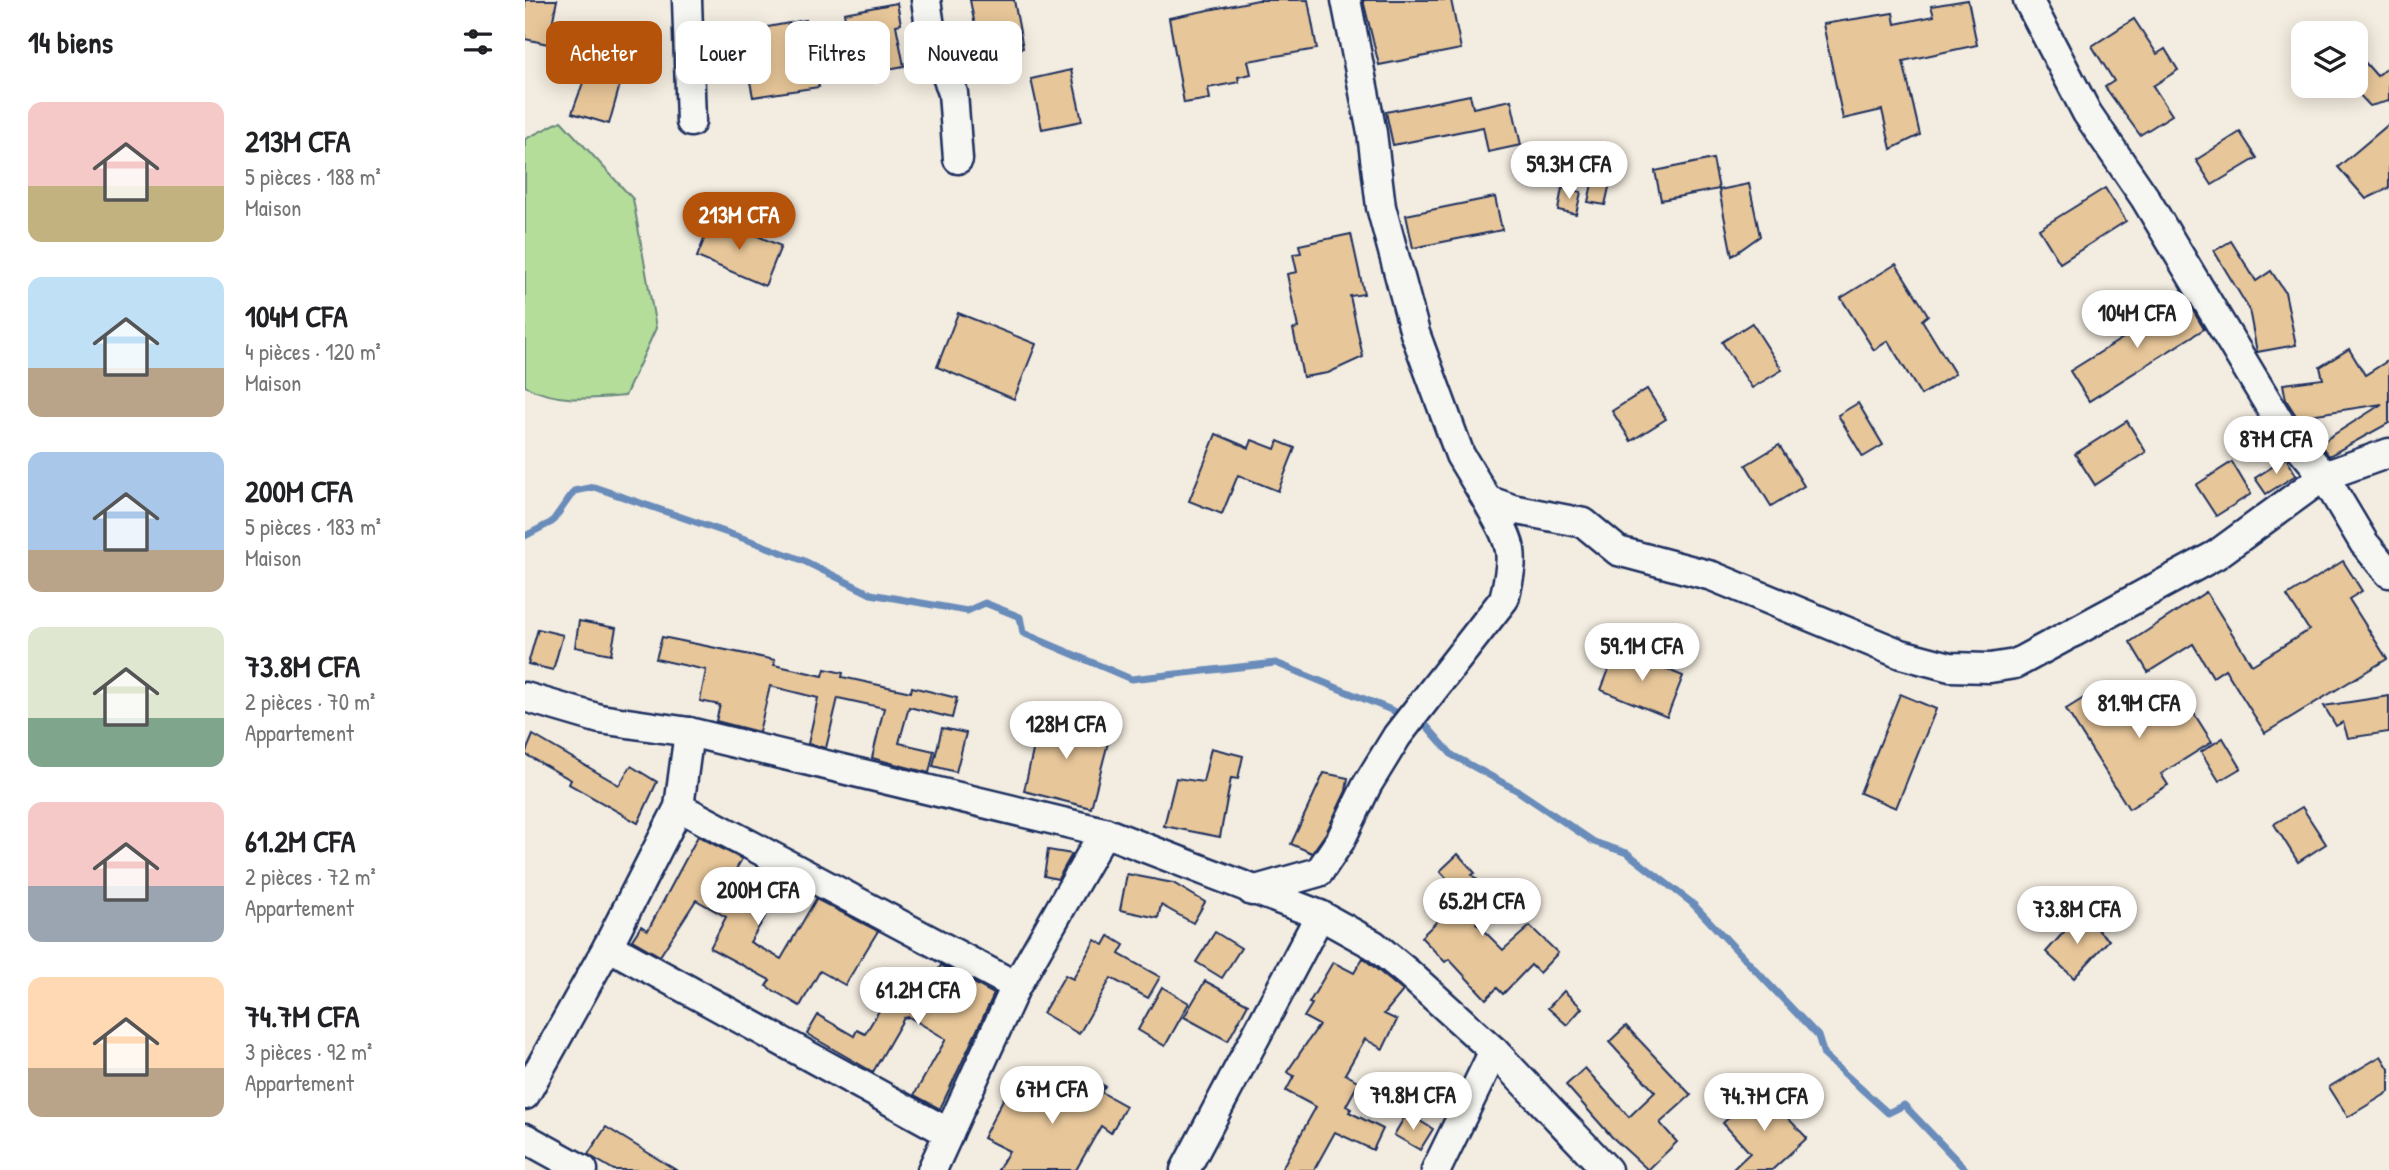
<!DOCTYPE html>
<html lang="fr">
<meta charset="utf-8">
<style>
body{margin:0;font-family:"Patrick Hand",sans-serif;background:#f6f6f6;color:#202124;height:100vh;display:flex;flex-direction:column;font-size:26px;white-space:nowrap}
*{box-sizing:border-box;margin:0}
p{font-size:23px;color:#757577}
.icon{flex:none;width:38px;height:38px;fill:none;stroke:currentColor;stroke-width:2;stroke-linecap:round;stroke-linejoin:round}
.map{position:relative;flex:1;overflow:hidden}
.side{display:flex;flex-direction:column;background:#fff;width:525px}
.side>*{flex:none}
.top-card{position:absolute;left:21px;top:21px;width:665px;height:63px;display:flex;gap:14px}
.controls{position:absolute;left:1766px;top:21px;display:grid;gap:14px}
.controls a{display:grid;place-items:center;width:77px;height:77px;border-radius:14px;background:#fff;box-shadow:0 4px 18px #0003;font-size:35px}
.price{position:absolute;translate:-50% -60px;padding:0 16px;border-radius:24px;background:#fff;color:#222;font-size:23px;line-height:46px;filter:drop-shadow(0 2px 4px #0008)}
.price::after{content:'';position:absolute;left:50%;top:42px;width:21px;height:16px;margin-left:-10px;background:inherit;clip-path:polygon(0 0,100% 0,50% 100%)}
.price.current{background:#b45309;color:#fff}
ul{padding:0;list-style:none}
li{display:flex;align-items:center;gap:21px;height:175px;padding:0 28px}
li span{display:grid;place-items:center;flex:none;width:196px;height:140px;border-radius:14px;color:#555}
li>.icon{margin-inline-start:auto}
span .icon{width:84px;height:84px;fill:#fffc;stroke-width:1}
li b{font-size:30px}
h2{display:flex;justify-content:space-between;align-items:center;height:84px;padding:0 28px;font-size:30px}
.tag{padding:0 24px;border-radius:14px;background:#fff;box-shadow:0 4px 18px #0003;font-size:24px;line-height:63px}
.tag.current{background:#b45309;color:#fff}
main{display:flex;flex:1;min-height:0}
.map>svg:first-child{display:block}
.green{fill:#b4dd9a;stroke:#68867c;stroke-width:2}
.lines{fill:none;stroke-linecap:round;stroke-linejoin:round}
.stream{stroke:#698cba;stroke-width:7}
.building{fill:#e7c699;stroke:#1b2f5e;stroke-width:2}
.minor-casing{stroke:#1b2f5e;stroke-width:33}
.minor{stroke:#f6f6f2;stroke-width:28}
</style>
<main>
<section class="side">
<h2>14 biens<svg class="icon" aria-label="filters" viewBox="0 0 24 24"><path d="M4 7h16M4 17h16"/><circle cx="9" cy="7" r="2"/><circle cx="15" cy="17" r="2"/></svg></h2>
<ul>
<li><span style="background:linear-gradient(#f6c9c9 60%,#c2b280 0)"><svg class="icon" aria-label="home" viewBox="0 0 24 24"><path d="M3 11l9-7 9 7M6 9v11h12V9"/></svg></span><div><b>213M CFA</b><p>5 pièces · 188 m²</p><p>Maison</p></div></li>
<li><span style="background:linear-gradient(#bfe0f5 65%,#b9a48a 0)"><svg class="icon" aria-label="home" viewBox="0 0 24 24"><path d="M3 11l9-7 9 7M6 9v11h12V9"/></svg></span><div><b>104M CFA</b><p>4 pièces · 120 m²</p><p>Maison</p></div></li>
<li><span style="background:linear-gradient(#a9c7e8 70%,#b9a48a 0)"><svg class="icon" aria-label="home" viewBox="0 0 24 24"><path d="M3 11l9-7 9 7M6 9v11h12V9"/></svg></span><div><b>200M CFA</b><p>5 pièces · 183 m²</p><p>Maison</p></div></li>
<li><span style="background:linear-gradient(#dfe7d0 65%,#7fa58c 0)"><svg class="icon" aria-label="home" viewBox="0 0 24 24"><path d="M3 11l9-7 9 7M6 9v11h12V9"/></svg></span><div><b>73.8M CFA</b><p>2 pièces · 70 m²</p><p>Appartement</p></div></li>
<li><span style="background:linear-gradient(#f6c9c9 60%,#9aa5b1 0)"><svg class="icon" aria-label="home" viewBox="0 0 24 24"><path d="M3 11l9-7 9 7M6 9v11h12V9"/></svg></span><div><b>61.2M CFA</b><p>2 pièces · 72 m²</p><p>Appartement</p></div></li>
<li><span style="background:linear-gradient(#ffd9b3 65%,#b9a48a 0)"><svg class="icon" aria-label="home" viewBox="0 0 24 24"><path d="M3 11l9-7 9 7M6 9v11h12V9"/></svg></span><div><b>74.7M CFA</b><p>3 pièces · 92 m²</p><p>Appartement</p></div></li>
</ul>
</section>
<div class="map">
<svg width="1864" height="1170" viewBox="0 0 1864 1170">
<rect width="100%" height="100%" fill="#f3ece0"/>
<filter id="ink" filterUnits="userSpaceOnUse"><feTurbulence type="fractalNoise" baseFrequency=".0143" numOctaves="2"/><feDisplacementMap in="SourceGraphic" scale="14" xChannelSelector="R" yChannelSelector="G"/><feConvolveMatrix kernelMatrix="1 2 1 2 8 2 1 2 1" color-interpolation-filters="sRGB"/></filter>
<g filter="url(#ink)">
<path class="green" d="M36 121 108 199 131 328 100 396C67 399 30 403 0 386V139Z"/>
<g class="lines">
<g class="stream">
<polyline points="0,536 27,522 49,491 69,487 226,541 277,560 346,594 442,611 460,603 495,617 498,633 606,679 751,663 881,716"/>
<polyline points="892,720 899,723 927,755 993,791 1069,842 1102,853 1167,903 1293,1036 1299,1055 1363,1113 1379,1105 1441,1170"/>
</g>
</g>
<g class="building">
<polygon points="0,0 32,0 23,44 0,39"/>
<polygon points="445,0 489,0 498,48 456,57"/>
<polygon points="733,0 783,0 792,49 723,61 726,74 713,77 714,82 683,88 685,99 659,103 644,18"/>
<polygon points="838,0 926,0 936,49 854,65"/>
<polygon points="1443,0 1452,45 1378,61 1395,135 1366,149 1357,110 1318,119 1298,24 1368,13 1370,24 1409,16 1406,6"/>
<polygon points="372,3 376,24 371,25 379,66 331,75 319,13"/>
<polygon points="1609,19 1632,54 1640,49 1653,70 1628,86 1647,115 1615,135 1580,87 1589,81 1567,46"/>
<polygon points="281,20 294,87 228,97 222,66 201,70 194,36"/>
<polygon points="93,32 117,38 104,83 96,81 84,124 47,113 67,58 84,63"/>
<polygon points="1830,51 1852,76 1864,66 1864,101 1845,106 1830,90"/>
<polygon points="546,70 557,121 517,129 506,79"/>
<polygon points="945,95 948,108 986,100 996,145 963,152 958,127 868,145 861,112"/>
<polygon points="1864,124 1864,188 1841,199 1813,167"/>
<polygon points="1715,132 1732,158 1687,185 1671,160"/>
<polygon points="1188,159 1194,189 1136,200 1130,171"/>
<polygon points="1070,170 1087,174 1080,205 1063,202"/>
<polygon points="1224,184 1235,236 1207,256 1194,190"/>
<polygon points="1037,188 1056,192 1051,214 1033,210"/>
<polygon points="1580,188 1601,221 1535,263 1514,229"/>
<polygon points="970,197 977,230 888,248 881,215"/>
<polygon points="188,217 256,246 240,286 172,257"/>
<polygon points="826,234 839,294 825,296 838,357 803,373 778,377 768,329 773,328 762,274 772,272 768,254 776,253 774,245"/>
<polygon points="1706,241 1731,281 1746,271 1760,292 1771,345 1732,352 1724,309 1689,251"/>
<polygon points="1371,264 1403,315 1397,320 1430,374 1396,395 1363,341 1349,350 1316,298"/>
<polygon points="1661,299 1679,329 1564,401 1545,371"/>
<polygon points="433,313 511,344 489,399 412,367"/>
<polygon points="1227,323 1257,370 1227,388 1197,342"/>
<polygon points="1824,349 1840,375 1864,360 1864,423 1804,456 1794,444 1857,404 1772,417 1761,400 1758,384 1798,379 1795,367"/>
<polygon points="1122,389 1141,419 1106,441 1087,411"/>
<polygon points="1333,403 1358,445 1338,457 1313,415"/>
<polygon points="1602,421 1621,452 1570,485 1550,454"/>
<polygon points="691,434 724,448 727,440 750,449 753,441 770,448 753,491 713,475 697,514 664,501"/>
<polygon points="1254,445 1279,486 1246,506 1221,465"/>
<polygon points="1761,458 1771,475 1741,494 1730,478"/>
<polygon points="1707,462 1726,494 1691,516 1671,485"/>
<polygon points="1818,561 1837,591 1824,599 1862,659 1740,733 1700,669 1688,677 1668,644 1623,672 1605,642 1681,592 1727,665 1784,630 1762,596"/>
<polygon points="54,621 91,628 86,654 50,647"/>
<polygon points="13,629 38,635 28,670 3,664"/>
<polygon points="137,637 250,660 249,665 298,676 300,669 318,673 317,677 386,692 387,687 432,698 427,718 384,707 374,743 409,751 404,773 347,758 359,708 313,698 301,748 283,744 293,698 245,686 234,732 191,721 195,705 175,701 181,670 131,659"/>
<polygon points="1092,649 1158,676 1142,717 1076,690"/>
<polygon points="1651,685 1687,742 1636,774 1643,785 1604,809 1541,709 1575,688 1583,699 1587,697 1600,717"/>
<polygon points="1375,694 1411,709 1371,808 1335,793"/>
<polygon points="1864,696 1864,732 1823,738 1818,722 1811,726 1799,706"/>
<polygon points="516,715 558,723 557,728 585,735 566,808 499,791"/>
<polygon points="417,728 441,733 431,772 408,766"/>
<polygon points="8,735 94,785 106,766 132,782 113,823 44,784 46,780 0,754"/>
<polygon points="1698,738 1716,768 1694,781 1676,752"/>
<polygon points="686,748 718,756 713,779 706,778 695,837 639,826 651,778 678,782"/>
<polygon points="799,773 823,778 821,791 801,833 787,853 766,844"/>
<polygon points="1777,807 1801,844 1773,862 1749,824"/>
<polygon points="173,836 217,859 203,883 207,885 206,888 244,910 225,942 256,959 291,899 353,931 320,985 295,971 275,1006 241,986 245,980 185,948 201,917 171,900 135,956 107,940 116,926 123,930"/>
<polygon points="523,850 547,854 533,879 519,876"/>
<polygon points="933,854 950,873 947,875 973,899 951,923 978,950 1005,926 1033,953 1014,973 1006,965 978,994 972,988 961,999 924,959 920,962 896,937 938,896 915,871"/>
<polygon points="602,874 648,883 680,902 668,923 636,905 633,918 595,910"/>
<polygon points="1555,914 1584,940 1549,978 1521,952"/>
<polygon points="690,932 716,948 697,978 671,962"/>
<polygon points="584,936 599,945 594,954 635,977 623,998 586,978 554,1034 518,1013 540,975 548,979 570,940 579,945"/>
<polygon points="838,958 878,991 859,1014 872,1020 858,1049 840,1039 820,1074 834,1082 821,1106 826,1109 824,1112 858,1129 848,1150 810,1132 789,1170 756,1170 791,1107 761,1091 769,1076 762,1072 794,1025 779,1017 787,1004 784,1003 808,962 829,973"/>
<polygon points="416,965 469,994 415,1109 389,1095 421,1039 384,1017 379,1018 348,1072 282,1034 293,1015 329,1036 332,1030 340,1034 378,971 404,986"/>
<polygon points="680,981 723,1004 703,1041 659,1017"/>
<polygon points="637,987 664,1003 640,1046 613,1030"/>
<polygon points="1039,991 1057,1008 1042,1025 1023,1008"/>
<polygon points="1101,1026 1166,1095 1135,1123 1152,1142 1123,1170 1086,1136 1041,1085 1060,1068 1104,1117 1130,1092 1084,1042"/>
<polygon points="1856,1056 1864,1069 1864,1092 1823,1117 1804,1087"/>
<polygon points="555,1073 580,1086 576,1092 601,1106 586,1133 576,1126 551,1170 473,1170 484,1151 458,1138 487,1082 536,1106"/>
<polygon points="1235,1089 1282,1138 1247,1170 1207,1170 1225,1153 1198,1123"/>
<polygon points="882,1113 908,1129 895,1150 869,1135"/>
<polygon points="81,1127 151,1170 89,1170 67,1157 63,1154"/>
</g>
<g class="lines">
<defs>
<g id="minor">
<polyline points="162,0 166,122"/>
<polyline points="401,0 406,33 428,93 433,159"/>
<polyline points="821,0 847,133 856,207 890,333 935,455 962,500 987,509 1059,523 1093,551 1187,576 1376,654 1425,667 1465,668 1490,664 1691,555 1799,476 1864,453"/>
<polyline points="1503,0 1562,113 1620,198 1755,423 1799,476 1839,543 1864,573"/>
<polyline points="0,697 75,719 164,732 579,832 795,915 849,945 883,973 969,1051 1082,1170"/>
<polyline points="154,807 491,986"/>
<path d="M727 891 794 872 815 841 842 785 872 736 979 599C992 548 986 544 962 500"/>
<polyline points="83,946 424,1133"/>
<polyline points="0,1095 83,946 154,807 164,732"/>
<polyline points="0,1138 58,1170"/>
<polyline points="407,1170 491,986 579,832"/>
<polyline points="660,1170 795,915"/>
<polyline points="911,1170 969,1051"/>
</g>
</defs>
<use href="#minor" class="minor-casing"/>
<use href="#minor" class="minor"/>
</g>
</g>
</svg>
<div class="controls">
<a><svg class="icon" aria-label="layers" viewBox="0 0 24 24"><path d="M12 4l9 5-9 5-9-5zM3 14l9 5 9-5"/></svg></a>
</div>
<b class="price" style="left:1044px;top:201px">59.3M CFA</b>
<b class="price current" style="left:214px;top:252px">213M CFA</b>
<b class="price" style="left:1612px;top:350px">104M CFA</b>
<b class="price" style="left:1751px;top:476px">87M CFA</b>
<b class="price" style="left:1117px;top:683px">59.1M CFA</b>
<b class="price" style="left:1614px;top:740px">81.9M CFA</b>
<b class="price" style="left:541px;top:761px">128M CFA</b>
<b class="price" style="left:233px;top:927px">200M CFA</b>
<b class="price" style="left:957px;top:938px">65.2M CFA</b>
<b class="price" style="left:1552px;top:946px">73.8M CFA</b>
<b class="price" style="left:393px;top:1027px">61.2M CFA</b>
<b class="price" style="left:527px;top:1126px">67M CFA</b>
<b class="price" style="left:888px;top:1132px">79.8M CFA</b>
<b class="price" style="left:1239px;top:1133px">74.7M CFA</b>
<div class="top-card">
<a class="tag current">Acheter</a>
<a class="tag">Louer</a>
<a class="tag">Filtres</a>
<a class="tag">Nouveau</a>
</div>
</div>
</main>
